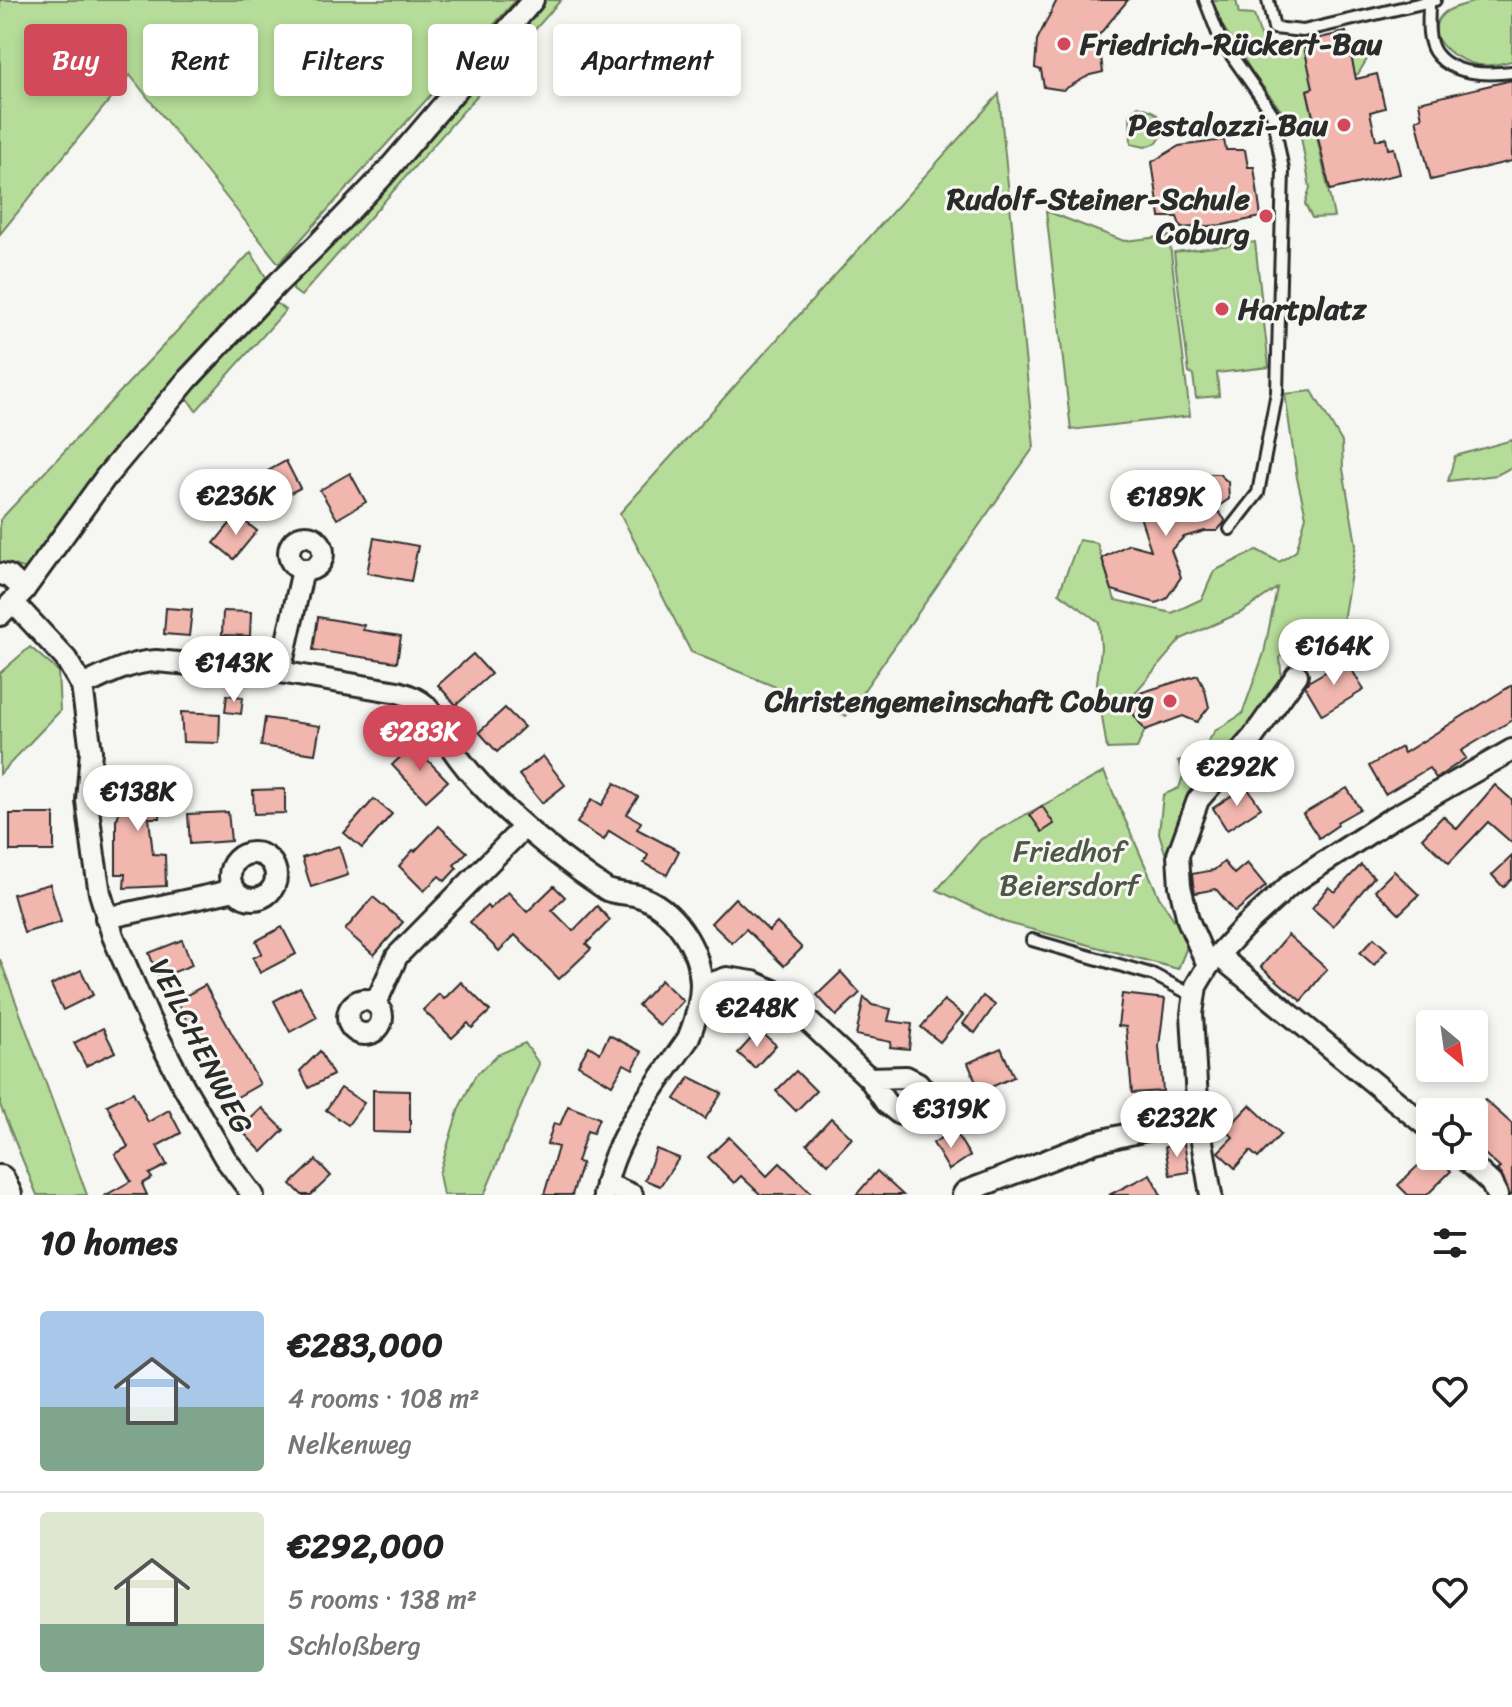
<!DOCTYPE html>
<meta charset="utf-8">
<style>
body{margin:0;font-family:Sriracha,sans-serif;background:#f2f2f2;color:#222;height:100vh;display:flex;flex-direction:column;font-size:30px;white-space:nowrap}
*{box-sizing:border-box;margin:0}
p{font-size:26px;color:#767676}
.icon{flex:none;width:44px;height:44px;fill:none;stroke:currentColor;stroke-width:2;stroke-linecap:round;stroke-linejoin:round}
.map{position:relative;height:1195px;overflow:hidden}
.side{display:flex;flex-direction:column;background:#fff;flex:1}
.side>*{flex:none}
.banner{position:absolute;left:24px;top:24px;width:800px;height:72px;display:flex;gap:16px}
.needle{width:52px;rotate:151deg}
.buttons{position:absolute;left:1416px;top:1010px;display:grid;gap:16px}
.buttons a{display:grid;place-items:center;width:72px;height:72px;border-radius:8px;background:#fff;box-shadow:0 4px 12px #0003;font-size:40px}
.price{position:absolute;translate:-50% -68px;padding:0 18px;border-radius:28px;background:#fff;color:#222;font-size:26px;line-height:52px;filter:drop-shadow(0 2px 4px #0008)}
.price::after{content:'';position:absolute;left:50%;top:48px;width:24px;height:18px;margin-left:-12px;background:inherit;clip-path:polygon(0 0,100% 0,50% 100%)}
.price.on{background:#d1495b;color:#fff}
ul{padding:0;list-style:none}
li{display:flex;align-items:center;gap:24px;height:200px;padding:0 40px}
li+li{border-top:2px solid #e0e0e0}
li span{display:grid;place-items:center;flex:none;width:224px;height:160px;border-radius:8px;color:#555}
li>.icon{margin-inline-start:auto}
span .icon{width:96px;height:96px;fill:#fffc;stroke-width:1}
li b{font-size:34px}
h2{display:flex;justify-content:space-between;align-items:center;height:96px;padding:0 40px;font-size:34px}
.tag{padding:0 28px;border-radius:8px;background:#fff;box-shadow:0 4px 12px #0003;font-size:28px;line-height:72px}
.tag.on{background:#d1495b;color:#fff}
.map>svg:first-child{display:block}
.green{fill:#b5dc98;stroke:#708462;stroke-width:2}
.building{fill:#f1b6ad;stroke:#2b2b2b;stroke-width:2}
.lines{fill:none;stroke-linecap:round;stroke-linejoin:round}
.lane-casing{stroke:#2b2b2b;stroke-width:16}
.street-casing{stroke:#2b2b2b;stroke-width:26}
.secondary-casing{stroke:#2b2b2b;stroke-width:34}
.lane{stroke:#f6f6f2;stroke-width:10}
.street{stroke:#f6f6f2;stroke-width:20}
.secondary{stroke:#f6f6f2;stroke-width:28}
.poi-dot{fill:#d1495b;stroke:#f6f6f2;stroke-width:3}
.labels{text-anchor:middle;stroke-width:6;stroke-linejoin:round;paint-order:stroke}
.poi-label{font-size:30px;font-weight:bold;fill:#2b2b2b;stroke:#f6f6f2;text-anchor:end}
.park-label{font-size:30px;fill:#4e5746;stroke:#f6f6f2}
.street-label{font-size:30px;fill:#2b2b2b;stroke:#f6f6f2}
</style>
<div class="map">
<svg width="1512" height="1195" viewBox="0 0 1512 1195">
<rect width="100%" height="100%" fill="#f6f6f2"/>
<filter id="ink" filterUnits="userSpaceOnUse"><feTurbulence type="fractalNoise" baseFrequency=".0125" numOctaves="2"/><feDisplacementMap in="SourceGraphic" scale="16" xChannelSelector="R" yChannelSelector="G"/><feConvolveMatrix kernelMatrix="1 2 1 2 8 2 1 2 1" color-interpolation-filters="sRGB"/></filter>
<g filter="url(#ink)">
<g class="green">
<polygon points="0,0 516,0 279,264 130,75 0,234"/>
<polygon points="545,0 561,0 301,296 293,290 294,277"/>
<polygon points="1213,0 1236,0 1239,14 1254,15 1266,53 1303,42 1308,63 1350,54 1357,43 1369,56 1358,74 1307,90 1334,217 1312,218 1305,204 1310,188 1301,137 1254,75 1215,14"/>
<path d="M1477 0H1512V61C1502 63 1490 67 1480 65 1460 63 1420 39 1442 15 1450 6 1466 6 1477 0Z"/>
<polygon points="999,94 1034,447 846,716 691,652 620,513"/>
<path d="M1138 106C1156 111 1159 113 1164 132L1157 143 1145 147 1131 144 1130 113Z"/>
<polygon points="1046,211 1124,241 1169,236 1190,416 1071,430"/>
<polygon points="1255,242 1269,367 1217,373 1219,396 1196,398 1193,375 1189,373 1174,252"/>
<polygon points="251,252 267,279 134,426 29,569 0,563 0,520"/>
<polygon points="273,301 286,310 196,411 187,398"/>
<polygon points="1312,391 1342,442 1343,469 1356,544 1340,638 1300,645 1280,657 1282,684 1200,785 1169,866 1159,833 1163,795 1179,788 1184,773 1178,761 1199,755 1215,731 1242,714 1264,653 1277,588 1242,612 1181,639 1133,695 1134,715 1145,730 1137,748 1107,749 1097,683 1101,648 1099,622 1059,593 1079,540 1097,543 1115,600 1172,613 1202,599 1214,571 1257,550 1279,562 1296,551 1306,516 1297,478 1285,394"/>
<polygon points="1512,440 1512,467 1497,475 1448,481 1455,456"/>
<polygon points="30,647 58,671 60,711 0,774 0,673"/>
<polygon points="1104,772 1159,897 1189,942 1178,969 1004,922 937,890 981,839"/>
<polygon points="0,959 87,1195 37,1195 0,1105"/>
<polygon points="525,1043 539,1064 484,1195 443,1195 439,1174 459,1108 475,1076 497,1055"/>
</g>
<g class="building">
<polygon points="1057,0 1128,0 1098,36 1103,72 1090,75 1063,90 1044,87 1041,70 1035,68 1037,40"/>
<polygon points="1346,32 1356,79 1377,74 1385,108 1370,112 1376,140 1386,138 1388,149 1394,148 1400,174 1330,190 1307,90 1313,88 1303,42"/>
<polygon points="1512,80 1512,161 1431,180 1416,119 1422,118 1419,102"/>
<polygon points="1224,140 1226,150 1245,150 1248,167 1254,167 1261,217 1223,225 1181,228 1177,217 1160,217 1152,162 1179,146"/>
<polygon points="286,461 300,488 266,506 252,480"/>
<polygon points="350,473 366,502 337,519 320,490"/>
<polygon points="1204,474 1219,474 1228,482 1229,499 1216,508 1225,520 1224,523 1217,531 1205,531 1184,537 1171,550 1181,577 1166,599 1156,603 1112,590 1102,558 1129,544 1151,550 1135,501 1147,490 1160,489 1168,498 1186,494 1192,487 1193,479"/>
<polygon points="237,515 257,531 234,559 214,543"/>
<polygon points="374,538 418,546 411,581 367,573"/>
<polygon points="166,608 192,610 189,636 164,634"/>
<polygon points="223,611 251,612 250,636 222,635"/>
<polygon points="318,617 364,625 363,630 401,636 397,662 313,650"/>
<polygon points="473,654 491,674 456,705 438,685"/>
<polygon points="1346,660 1364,690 1322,715 1305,686 1308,682"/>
<polygon points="1198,675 1205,690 1209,707 1197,722 1183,716 1145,730 1134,715 1133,695"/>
<polygon points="1512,685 1512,720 1461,751 1466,758 1438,777 1436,778 1429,768 1385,794 1369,766 1401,747 1404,753"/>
<polygon points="227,695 243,697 241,714 225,712"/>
<polygon points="505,708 524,727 497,752 479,732"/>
<polygon points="181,712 220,714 219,743 183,742"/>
<polygon points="265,718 320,726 315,754 261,746"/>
<polygon points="413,745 448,781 426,801 392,765"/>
<polygon points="543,756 565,785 542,803 519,775"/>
<polygon points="149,774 149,787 161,787 160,818 149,818 153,854 165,855 166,886 124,888 125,874 116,874 116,819 118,817 120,775"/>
<polygon points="615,783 638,797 627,814 641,822 637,829 679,851 667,875 644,863 648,855 609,831 604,840 577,823 592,799 602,805"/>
<polygon points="1495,785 1512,800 1512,843 1488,822 1449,863 1422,838 1443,816 1457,829"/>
<polygon points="1246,786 1261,808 1227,830 1213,808"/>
<polygon points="1347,788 1360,809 1337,822 1338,825 1319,838 1303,814"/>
<polygon points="285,789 285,813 254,814 253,790"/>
<polygon points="374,799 392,814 362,848 344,833"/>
<polygon points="1042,806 1054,824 1042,832 1030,815"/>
<polygon points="228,812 231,841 190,844 188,814"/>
<rect x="10" y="814" width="44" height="37"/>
<polygon points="439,826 467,852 454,865 457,868 445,881 439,876 424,891 399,866 413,850 415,851"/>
<polygon points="339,846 348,875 311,887 302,858"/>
<polygon points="1512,856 1512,879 1503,887 1492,875"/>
<polygon points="1224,862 1234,874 1247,863 1266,886 1235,912 1216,889 1195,893 1193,884 1192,874 1214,870"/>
<polygon points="1361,865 1374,877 1333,926 1312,908 1329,887 1335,892"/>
<polygon points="1394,871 1419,895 1399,914 1375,890"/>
<polygon points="50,884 61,922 24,933 13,894"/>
<polygon points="554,886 565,897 552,910 573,931 597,906 610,920 586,944 591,949 559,979 515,935 499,951 470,922 487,906 490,909 508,892 527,912"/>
<polygon points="373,897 403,922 374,955 345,930"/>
<polygon points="735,898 769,931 777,923 802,948 784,966 746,929 732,943 711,923"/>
<polygon points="282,927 296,954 260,973 253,958 262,953 256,941"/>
<polygon points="1288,935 1327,969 1301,1001 1261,967"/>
<polygon points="1374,938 1387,950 1374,965 1360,953"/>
<polygon points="182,940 192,965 159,978 149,953"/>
<polygon points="81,970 93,995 63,1010 51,985"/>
<polygon points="841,972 860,993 836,1016 817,995"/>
<polygon points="661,980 683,1001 660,1026 638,1005"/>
<polygon points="461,982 490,1011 472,1028 468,1023 452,1038 423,1010 439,994 444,999"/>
<polygon points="205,985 260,1084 232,1100 176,1001"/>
<polygon points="300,987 317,1017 290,1032 274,1001"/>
<polygon points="1122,994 1165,999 1159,1046 1163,1091 1132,1093 1126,1027 1118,1026"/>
<polygon points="983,996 995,1005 975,1033 963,1024"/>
<polygon points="864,997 872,1005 891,1009 888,1021 912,1024 909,1049 890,1047 891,1042 856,1035"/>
<polygon points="944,1000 963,1015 940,1042 921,1027"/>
<polygon points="103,1028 115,1052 86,1066 74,1043"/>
<polygon points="759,1030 776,1045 755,1068 738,1053"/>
<polygon points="609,1035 642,1052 633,1069 624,1064 612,1085 578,1065 589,1046 600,1053"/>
<polygon points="1001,1048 1014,1077 980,1092 968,1063"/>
<polygon points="320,1051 333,1075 309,1088 300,1071"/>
<polygon points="796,1071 816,1091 796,1111 776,1091"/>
<polygon points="690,1077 722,1093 705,1119 675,1099"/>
<polygon points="971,1082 978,1098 955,1108 948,1091"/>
<polygon points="341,1088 364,1103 348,1125 326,1110"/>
<polygon points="373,1090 410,1091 410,1133 373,1132"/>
<polygon points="133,1092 148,1122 169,1110 181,1133 157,1146 167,1165 149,1174 152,1178 142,1184 147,1195 106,1195 131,1181 115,1154 128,1147 107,1105"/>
<polygon points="1485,1100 1512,1124 1512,1195 1510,1195 1503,1177 1497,1170 1500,1168 1474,1144 1474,1111"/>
<polygon points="1250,1105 1281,1134 1258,1158 1250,1151 1235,1168 1218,1152 1233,1137 1226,1130"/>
<polygon points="568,1106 599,1118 593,1133 587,1131 577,1162 582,1163 572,1195 544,1195 558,1147 547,1144 554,1123 560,1125"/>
<polygon points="262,1108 284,1130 262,1152 240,1129"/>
<polygon points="831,1118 852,1138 828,1164 807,1144"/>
<polygon points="954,1130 970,1156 949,1170 933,1143"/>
<polygon points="729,1137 767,1176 780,1163 813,1195 761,1195 741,1176 734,1183 708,1157"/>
<polygon points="1184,1143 1189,1172 1170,1175 1165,1147"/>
<polygon points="656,1149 679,1158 660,1186 645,1180"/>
<polygon points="1430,1154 1430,1156 1436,1156 1451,1171 1427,1195 1408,1195 1398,1185"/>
<polygon points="316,1160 331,1176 311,1195 302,1195 291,1184"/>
<polygon points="877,1171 903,1195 856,1195"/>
<polygon points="1150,1174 1161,1195 1109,1195"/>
</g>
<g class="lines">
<defs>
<g id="lane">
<polyline points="1205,0 1220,39 1272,113 1283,170 1277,392 1258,493 1230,529"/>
<polyline points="1268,0 1274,28 1303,31 1435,0"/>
<path d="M1429 2C1429 18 1426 38 1435 52 1451 75 1487 75 1512 72"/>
<polyline points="1032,940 1154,975 1194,996"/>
</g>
<g id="street">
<circle cx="306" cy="553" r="17"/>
<polyline points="0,574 9,576 24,590"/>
<polyline points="13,602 66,659 82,686 91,751 87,801 94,856 100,893 113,936 149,1019 183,1085 225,1158 253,1195"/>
<polyline points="0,615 24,590 105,478 188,379 277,284 317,245 381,178 533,0"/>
<polyline points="280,672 303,570"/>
<path d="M82 686C106 675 129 662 156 661L280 672 398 692C436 703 429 715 448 743 459 759 473 777 487 791 523 828 564 861 607 890 618 894 628 893 638 896 673 907 700 948 701 984 701 1001 695 1022 688 1039 656 1086 613 1137 604 1195"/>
<circle cx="253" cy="876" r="23"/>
<polyline points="106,918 235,890"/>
<polyline points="1219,956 1430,1129"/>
<polyline points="1208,966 1243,928 1291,884 1389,820 1512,750"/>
<polyline points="701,987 727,978 753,982 778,993 869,1078 886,1103 900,1114 910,1114 923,1107 926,1100 925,1092 918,1083 906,1077 869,1078"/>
<circle cx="365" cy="1017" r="17"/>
<polyline points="376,1003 397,956 524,827"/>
<polyline points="1462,1156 1491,1183 1497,1195"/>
<polyline points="606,1184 632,1195"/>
<polyline points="963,1195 965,1192 1095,1142 1198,1118"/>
<polyline points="1211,1195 1198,1118 1192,1014 1196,986 1208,966 1188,920 1180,886 1178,855 1198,800 1253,737 1297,675"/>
</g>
<polyline id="secondary" points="0,1180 7,1195"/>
</defs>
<use href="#lane" class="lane-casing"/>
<use href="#street" class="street-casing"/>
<use href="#secondary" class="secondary-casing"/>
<use href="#lane" class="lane"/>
<use href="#street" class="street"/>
<use href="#secondary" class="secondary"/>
</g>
</g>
<g class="poi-dot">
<circle cx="1064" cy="44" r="8"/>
<circle cx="1344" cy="125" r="8"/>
<circle cx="1266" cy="216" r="8"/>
<circle cx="1222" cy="309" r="8"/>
<circle cx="1170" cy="701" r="8"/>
</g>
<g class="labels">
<g class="poi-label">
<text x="1080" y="54" text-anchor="start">Friedrich-Rückert-Bau</text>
<text x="1328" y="135">Pestalozzi-Bau</text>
<text x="1250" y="209">Rudolf-Steiner-Schule<tspan x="1250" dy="34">Coburg</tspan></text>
<text x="1238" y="319" text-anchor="start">Hartplatz</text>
<text x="1154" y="711">Christengemeinschaft Coburg</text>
</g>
<g class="park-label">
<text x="1069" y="861">Friedhof<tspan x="1069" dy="34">Beiersdorf</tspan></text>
</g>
<g class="street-label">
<text transform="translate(201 1046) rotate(63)" y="10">VEILCHENWEG</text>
</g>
</g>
</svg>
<div class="buttons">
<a><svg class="needle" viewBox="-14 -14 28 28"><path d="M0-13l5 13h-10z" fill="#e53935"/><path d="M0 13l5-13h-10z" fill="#767676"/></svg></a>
<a><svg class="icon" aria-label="locate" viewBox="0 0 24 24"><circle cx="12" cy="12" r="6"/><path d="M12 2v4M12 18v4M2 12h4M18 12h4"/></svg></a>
</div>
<b class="price" style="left:236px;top:537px">€236K</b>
<b class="price" style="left:1166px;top:538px">€189K</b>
<b class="price" style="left:1334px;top:687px">€164K</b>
<b class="price" style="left:234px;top:704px">€143K</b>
<b class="price on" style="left:420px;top:773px">€283K</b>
<b class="price" style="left:1237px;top:808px">€292K</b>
<b class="price" style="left:138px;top:833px">€138K</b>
<b class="price" style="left:757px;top:1049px">€248K</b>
<b class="price" style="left:951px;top:1150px">€319K</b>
<b class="price" style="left:1177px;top:1159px">€232K</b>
<div class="banner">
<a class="tag on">Buy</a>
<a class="tag">Rent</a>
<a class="tag">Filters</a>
<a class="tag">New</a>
<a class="tag">Apartment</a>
</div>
</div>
<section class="side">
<h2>10 homes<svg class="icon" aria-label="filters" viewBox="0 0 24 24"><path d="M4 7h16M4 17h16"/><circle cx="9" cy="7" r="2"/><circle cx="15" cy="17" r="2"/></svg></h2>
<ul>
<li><span style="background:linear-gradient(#a9c7e8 60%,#7fa58c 0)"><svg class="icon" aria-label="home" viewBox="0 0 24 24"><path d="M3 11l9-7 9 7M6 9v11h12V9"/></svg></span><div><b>€283,000</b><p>4 rooms · 108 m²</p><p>Nelkenweg</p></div><svg class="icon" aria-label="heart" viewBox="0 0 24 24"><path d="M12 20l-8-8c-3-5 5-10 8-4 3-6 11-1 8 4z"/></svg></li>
<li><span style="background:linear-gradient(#dfe7d0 70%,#7fa58c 0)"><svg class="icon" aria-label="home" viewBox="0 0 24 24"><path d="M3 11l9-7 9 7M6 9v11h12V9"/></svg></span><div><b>€292,000</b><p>5 rooms · 138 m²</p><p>Schloßberg</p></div><svg class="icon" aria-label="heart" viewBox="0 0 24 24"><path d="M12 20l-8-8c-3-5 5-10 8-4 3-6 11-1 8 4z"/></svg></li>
</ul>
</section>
